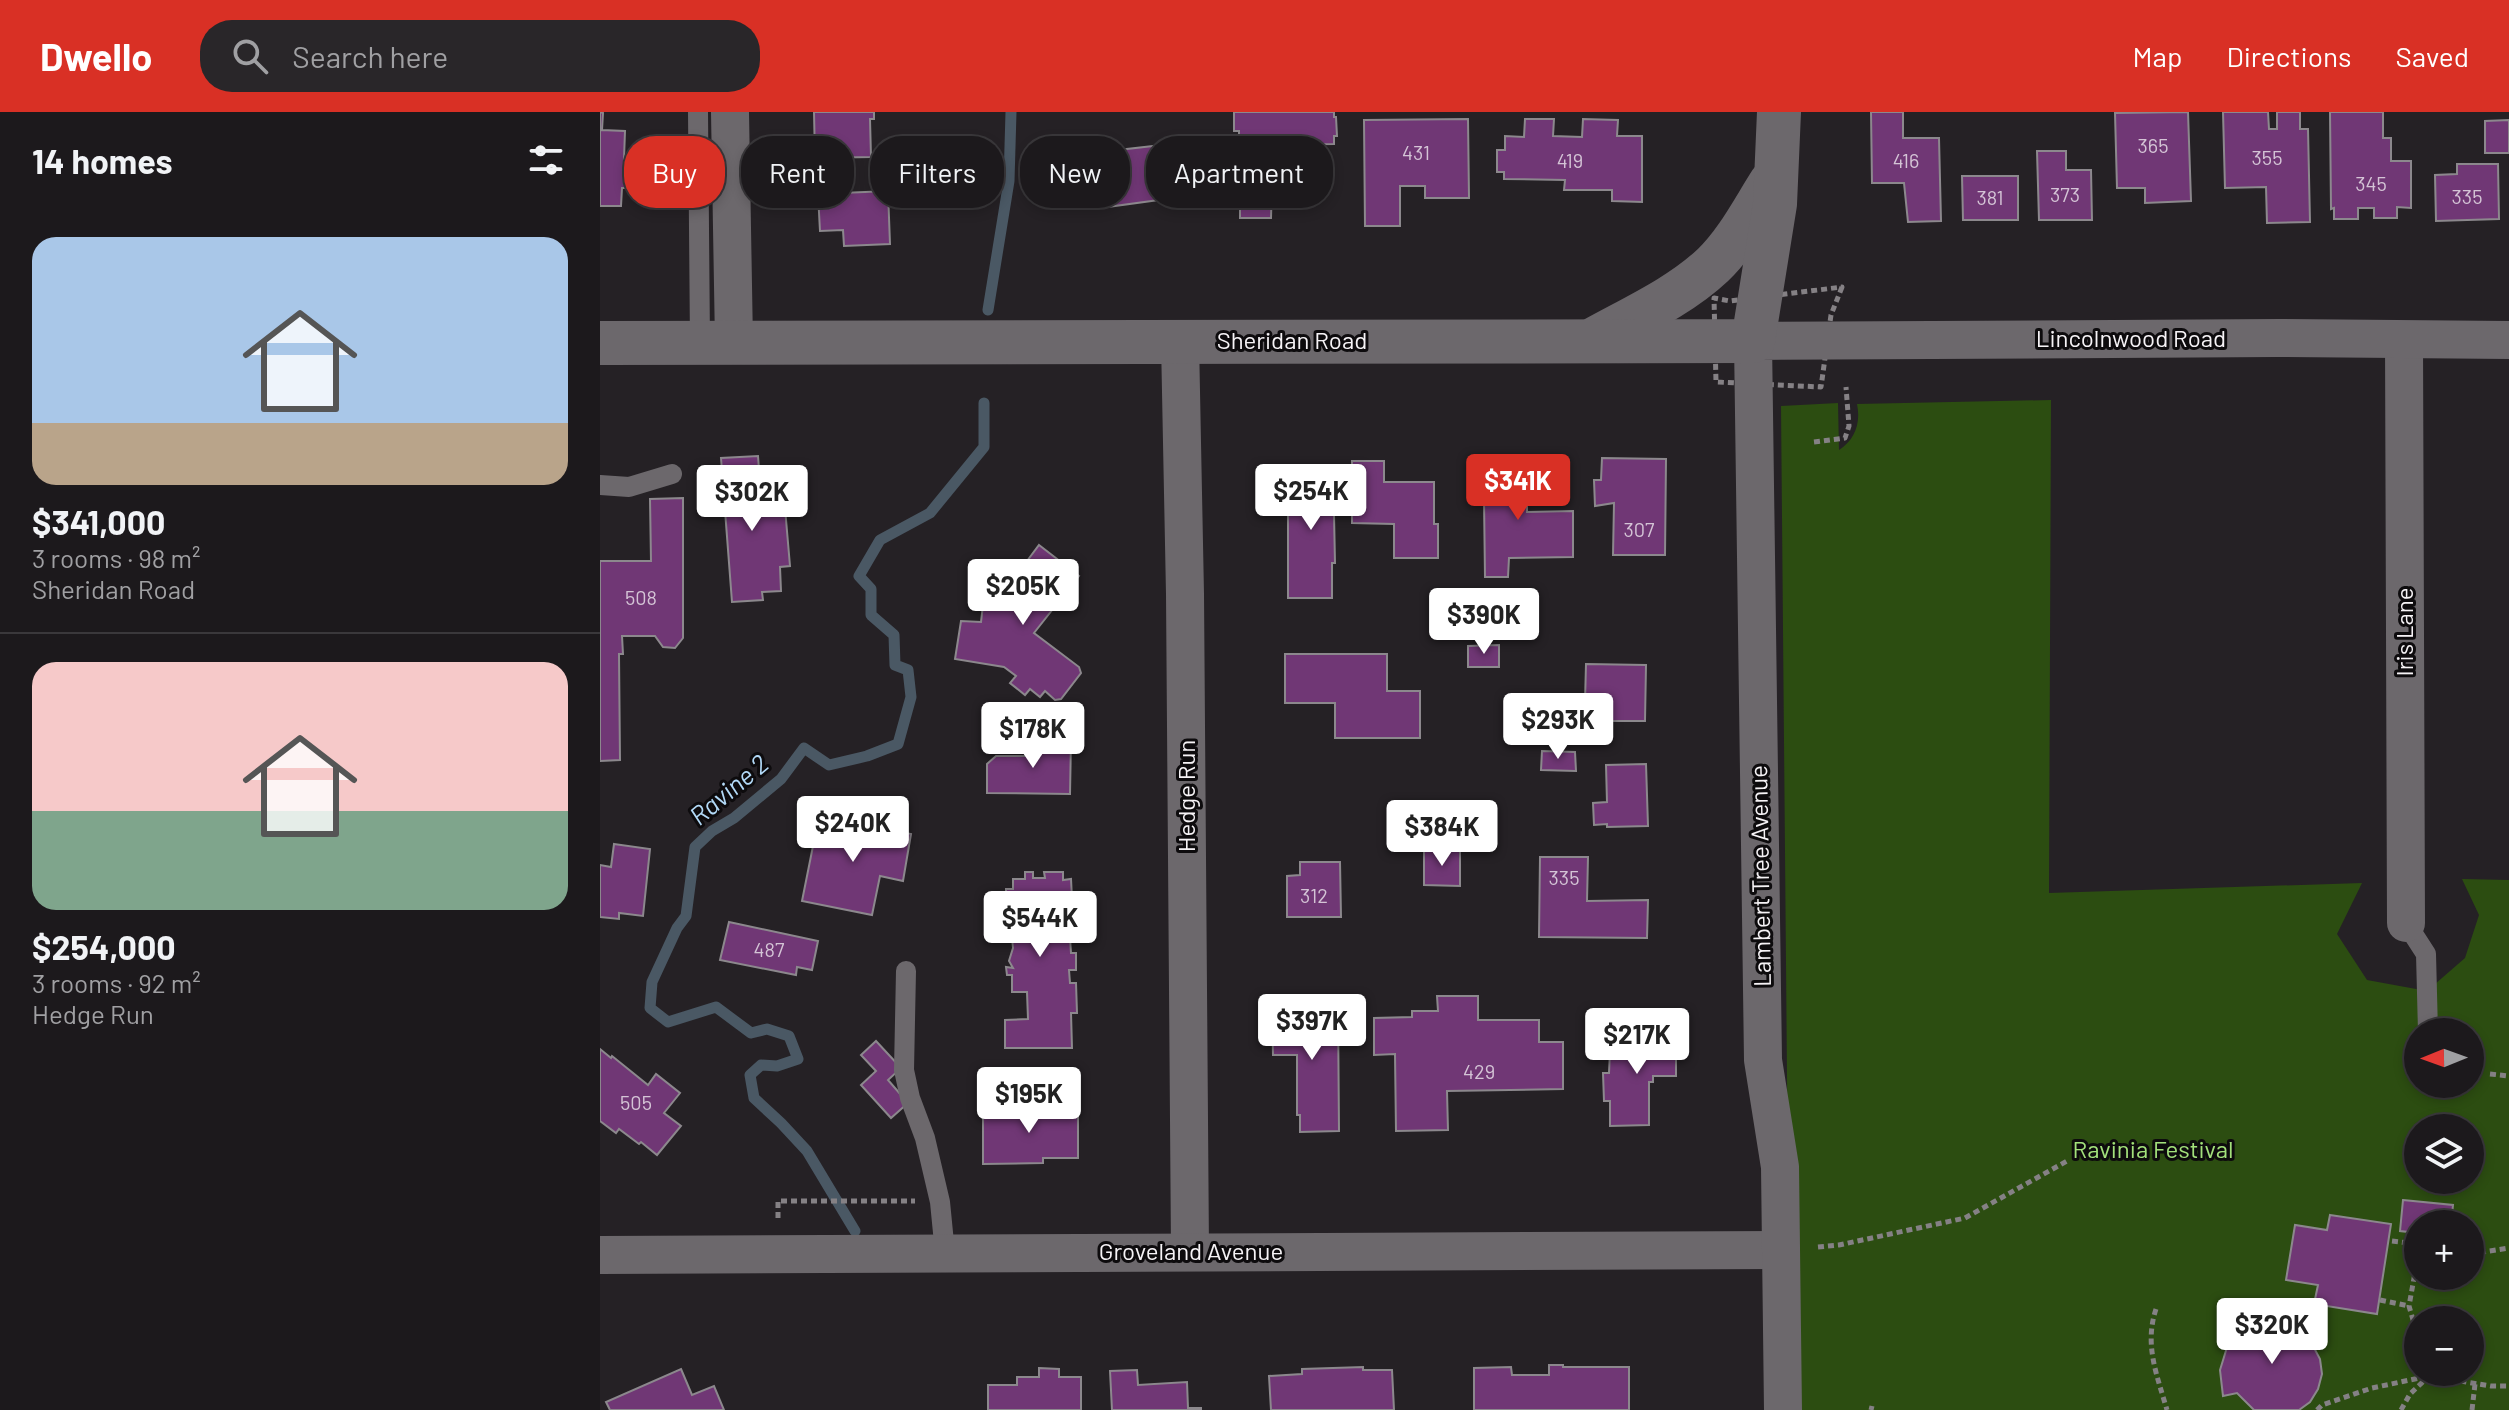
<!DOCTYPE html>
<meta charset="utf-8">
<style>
body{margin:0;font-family:Barlow,sans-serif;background:#292629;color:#f1f3f6;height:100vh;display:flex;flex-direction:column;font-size:30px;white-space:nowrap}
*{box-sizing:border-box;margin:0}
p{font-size:26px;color:#a0a0a3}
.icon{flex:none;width:44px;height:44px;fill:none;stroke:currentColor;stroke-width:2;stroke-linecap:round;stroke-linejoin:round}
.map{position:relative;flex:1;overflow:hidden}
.sheet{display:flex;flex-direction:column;background:#1c191c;width:600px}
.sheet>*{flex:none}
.top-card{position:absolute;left:24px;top:24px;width:760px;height:72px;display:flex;gap:16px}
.needle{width:52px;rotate:269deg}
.controls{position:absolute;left:1804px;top:906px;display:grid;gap:16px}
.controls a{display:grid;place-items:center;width:80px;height:80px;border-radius:50%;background:#1c191c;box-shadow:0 4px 12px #0003,0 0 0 2px #3a383b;font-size:40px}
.price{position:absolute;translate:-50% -68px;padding:0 18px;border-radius:8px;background:#fff;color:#222;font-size:26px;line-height:52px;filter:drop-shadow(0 2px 4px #0008)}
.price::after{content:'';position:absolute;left:50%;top:48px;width:24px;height:18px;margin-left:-12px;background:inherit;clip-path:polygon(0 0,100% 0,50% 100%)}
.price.current{background:#d93025;color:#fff}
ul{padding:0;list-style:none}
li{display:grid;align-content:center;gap:16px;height:424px;padding:0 32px}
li+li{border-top:2px solid #3a383b}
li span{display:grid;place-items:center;height:248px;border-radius:24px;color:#555}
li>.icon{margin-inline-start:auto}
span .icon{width:144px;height:144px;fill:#fffc;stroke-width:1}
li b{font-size:34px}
h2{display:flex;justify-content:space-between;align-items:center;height:96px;padding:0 32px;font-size:34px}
.chip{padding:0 28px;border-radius:32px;background:#1c191c;box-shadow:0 4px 12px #0003,0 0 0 2px #3a383b;font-size:28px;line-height:72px}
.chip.current{background:#d93025;color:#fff}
header{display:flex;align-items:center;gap:48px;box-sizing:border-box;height:112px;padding:0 40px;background:#d93025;color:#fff}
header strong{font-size:38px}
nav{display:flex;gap:44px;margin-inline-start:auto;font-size:28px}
.search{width:560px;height:72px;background:#292629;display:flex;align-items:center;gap:20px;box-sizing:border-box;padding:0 28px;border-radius:32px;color:#a0a0a3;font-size:30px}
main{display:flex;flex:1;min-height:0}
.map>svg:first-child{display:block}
.green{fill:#2c4d11;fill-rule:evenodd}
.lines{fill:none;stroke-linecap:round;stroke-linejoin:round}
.stream{stroke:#4a5864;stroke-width:11}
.building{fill:#703775;stroke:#8c888d;stroke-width:2}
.path{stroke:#858185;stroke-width:5;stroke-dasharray:6 4;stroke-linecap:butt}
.service{stroke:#6c686c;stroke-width:20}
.minor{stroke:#6c686c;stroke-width:38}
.tertiary{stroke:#6c686c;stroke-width:44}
.labels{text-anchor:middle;stroke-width:6;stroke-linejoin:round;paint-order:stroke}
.number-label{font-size:20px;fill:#d4c4d6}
.street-label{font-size:24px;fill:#f6f3f6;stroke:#0d0b0d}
.park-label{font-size:24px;fill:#a3e17b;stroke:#0d0b0d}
.water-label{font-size:26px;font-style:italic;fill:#b2d9f7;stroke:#0d0b0d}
</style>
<header>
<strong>Dwello</strong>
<div class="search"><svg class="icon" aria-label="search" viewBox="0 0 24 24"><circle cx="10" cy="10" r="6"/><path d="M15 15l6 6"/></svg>Search here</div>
<nav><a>Map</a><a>Directions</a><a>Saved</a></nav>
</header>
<main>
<section class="sheet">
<h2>14 homes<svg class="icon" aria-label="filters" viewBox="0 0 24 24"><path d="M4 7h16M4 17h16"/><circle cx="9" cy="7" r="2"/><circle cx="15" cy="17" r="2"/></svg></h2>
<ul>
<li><span style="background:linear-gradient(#a9c7e8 75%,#b9a48a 0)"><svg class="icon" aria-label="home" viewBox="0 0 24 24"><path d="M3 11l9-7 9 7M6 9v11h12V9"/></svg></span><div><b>$341,000</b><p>3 rooms · 98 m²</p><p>Sheridan Road</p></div></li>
<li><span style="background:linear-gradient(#f6c9c9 60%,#7fa58c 0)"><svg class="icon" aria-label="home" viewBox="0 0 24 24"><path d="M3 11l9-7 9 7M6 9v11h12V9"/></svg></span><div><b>$254,000</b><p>3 rooms · 92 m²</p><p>Hedge Run</p></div></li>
</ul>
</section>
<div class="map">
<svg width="1909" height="1298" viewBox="0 0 1909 1298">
<rect width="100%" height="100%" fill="#252125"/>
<path class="green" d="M1451 288 1449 781 1762 771 1737 822 1767 868 1827 879 1865 846 1879 803 1862 767 1909 768V1298H1190L1181 294 1238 291 1239 338C1255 328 1261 311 1257 292ZM1818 920H1870V972H1818ZM1818 1016H1870V1068H1818ZM1818 1112H1870V1164H1818ZM1818 1208H1870V1260H1818Z"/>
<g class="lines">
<g class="stream">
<polyline points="388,198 409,69 411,0"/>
<polyline points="255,1119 207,1039 181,1011 154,986 150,963 161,953 177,954 198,947 189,924 167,917 151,921 116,895 68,910 50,896 52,870 77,816 86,804 95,735 112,719 134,706 181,667 204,636 229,653 267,644 298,632 311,585 308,558 295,553 294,523 271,503 271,477 259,464 280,428 330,401 384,335 384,291"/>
</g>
</g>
<g class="building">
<polygon points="0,0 3,1 2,18 25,19 24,47 38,48 38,76 22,76 21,94 0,94"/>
<polygon points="214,0 274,0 274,7 270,7 271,45 215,46"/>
<polygon points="634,0 734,0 734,5 736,5 737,24 734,24 734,32 639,33 639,19 634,19"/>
<polygon points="1271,0 1303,0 1303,26 1339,26 1341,109 1308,110 1304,71 1272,71"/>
<polygon points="1588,0 1591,89 1545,91 1545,76 1517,76 1515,1"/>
<polygon points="1623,0 1668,0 1669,17 1677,17 1677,0 1700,0 1700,17 1708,17 1710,110 1667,111 1666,75 1625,76"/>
<polygon points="1730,0 1783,0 1783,26 1791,26 1791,49 1811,49 1811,96 1797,95 1797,106 1774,106 1774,96 1758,96 1758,107 1734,107 1734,96 1731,97"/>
<polygon points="868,7 869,86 825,86 825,74 800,74 800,114 765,114 764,8"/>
<polygon points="925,7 954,7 953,24 982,25 983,7 1018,8 1017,24 1042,24 1042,90 1012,89 1012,78 964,78 965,68 904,67 904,60 897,60 897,38 905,38 905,24 924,25"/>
<polygon points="1909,8 1909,41 1885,41 1885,9"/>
<polygon points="605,28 611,81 507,95 501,40"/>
<polygon points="1437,39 1466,39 1466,58 1491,58 1492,108 1439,108"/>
<polygon points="635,42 668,42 667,71 672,71 671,106 640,106 640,72 635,72"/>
<polygon points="1857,52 1898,52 1899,107 1836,109 1835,63 1857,62"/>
<polygon points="1362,64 1418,64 1418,108 1363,108"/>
<polygon points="288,79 290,132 244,134 243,118 220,119 218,82"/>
<polygon points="158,344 162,398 185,396 190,454 180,455 181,479 162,480 163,488 132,490 121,346"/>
<polygon points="1002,346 1066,347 1065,443 1013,443 1014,391 995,394 994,368 1001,368"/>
<polygon points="752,349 784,349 784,370 834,370 834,412 838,412 838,446 794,446 794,412 752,411"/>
<polygon points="927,353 927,400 973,399 973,445 909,446 908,465 885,465 884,387 879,387 879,354"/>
<polygon points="733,354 735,451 732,451 732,486 688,486 688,355"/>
<polygon points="83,386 83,526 75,536 63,535 55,524 22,524 23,542 19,542 20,648 0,649 0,449 51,449 50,387"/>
<polygon points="439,433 479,464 434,521 479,555 481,561 461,587 455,588 445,579 440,585 430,577 425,583 410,571 416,564 404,555 355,547 361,509 381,510 383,493 418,449 424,453"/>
<polygon points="899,533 899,555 868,555 868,534"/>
<polygon points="685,542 787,542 787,579 820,579 820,626 735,626 735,591 685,591"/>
<polygon points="986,552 1046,553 1045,609 1006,609 1006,617 980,616 980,590 985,590"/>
<polygon points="471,628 470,682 387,681 387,652 396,644 430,644 430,629"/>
<polygon points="942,639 975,640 976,659 941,658"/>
<polygon points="1046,652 1048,714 1007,715 1007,712 994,713 993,691 1007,690 1006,653"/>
<polygon points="219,704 311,722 303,769 280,764 272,803 202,789"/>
<polygon points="14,732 50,737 43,804 19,801 19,807 0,805 0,753 11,755"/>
<polygon points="824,738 860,738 860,774 824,773"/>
<polygon points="940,745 988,745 987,789 1048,788 1047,826 939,825"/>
<polygon points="700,750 740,750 741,805 687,805 687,764 700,763"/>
<polygon points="425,760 433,760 433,766 445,766 444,760 463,760 463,768 471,767 474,826 470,826 471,841 476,841 476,858 469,858 470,871 476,871 477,901 471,901 472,936 405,936 405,908 428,907 427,880 412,880 412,863 407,863 406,855 413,856 409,849 413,836 412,826 388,826 387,800 412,800 412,789 406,789 406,777 413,777 413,767 425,767"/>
<polygon points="129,810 218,829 212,858 197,855 196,863 120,848"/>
<polygon points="837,884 878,884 878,908 939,908 939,930 963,930 963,977 847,979 848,1018 796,1019 795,942 774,943 774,906 812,905 812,899 838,899"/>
<polygon points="672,895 738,895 739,1019 700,1020 700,1003 697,1003 697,943 673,943"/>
<polygon points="1076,921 1076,964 1053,964 1053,970 1049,970 1049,1013 1010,1014 1010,989 1004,989 1003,961 1009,961 1010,939 1026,938 1026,922"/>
<polygon points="276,929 301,956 288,968 308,991 291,1006 261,973 276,959 261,943"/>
<polygon points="0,937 11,946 12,944 48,973 56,962 80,981 64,1001 81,1014 57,1043 41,1030 39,1032 19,1017 16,1021 0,1009"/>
<polygon points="383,994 416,994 416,1003 442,1002 441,994 478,994 478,1046 443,1046 443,1051 383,1052"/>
<polygon points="1803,1088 1853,1093 1851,1112 1818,1112 1818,1127 1817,1121 1800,1119"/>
<polygon points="1730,1103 1791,1112 1777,1202 1714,1192 1718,1173 1686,1168 1695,1113 1727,1118"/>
<polygon points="1670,1204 1687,1204 1707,1210 1697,1221 1713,1234 1720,1247 1722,1262 1718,1277 1710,1290 1699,1298 1654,1298 1637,1281 1623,1284 1620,1258 1628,1232 1646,1214"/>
<polygon points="949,1253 963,1253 963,1255 1029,1255 1029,1298 874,1298 874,1256 911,1255 912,1263 949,1263"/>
<polygon points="763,1255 763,1258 792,1258 794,1298 671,1298 669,1264 702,1262 702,1257"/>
<polygon points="439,1256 459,1257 459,1265 481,1265 481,1298 388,1298 388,1273 417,1273 417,1265 439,1265"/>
<polygon points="81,1257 92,1283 114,1274 124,1298 10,1298 6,1290"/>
<polygon points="537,1258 538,1273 587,1270 588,1296 601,1296 601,1298 512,1298 510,1259"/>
</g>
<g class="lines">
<g class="path">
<polygon points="1242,175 1231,203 1221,275 1116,270 1114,186 1130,189"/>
<polyline points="1214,330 1245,326 1249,314 1246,275"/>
<polyline points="1890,962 1909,964"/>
<polyline points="178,1106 178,1089 315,1089"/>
<polyline points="1792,1129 1818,1132"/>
<polyline points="1218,1135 1239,1133 1365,1106 1467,1049"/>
<polyline points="1870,1142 1909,1136"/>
<polyline points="1818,1144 1809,1194 1818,1225"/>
<polyline points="1780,1188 1809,1194"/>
<path d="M1556 1197C1544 1233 1557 1263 1567 1298"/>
<polyline points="1271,1298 1272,1294"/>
<polyline points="1717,1298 1722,1293 1772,1276 1829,1264 1891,1274 1909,1274"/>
<polyline points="1801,1298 1810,1282 1828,1265"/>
<polyline points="1872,1298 1875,1272"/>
</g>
<g class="service">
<polyline points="98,0 100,231"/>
<polyline points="0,373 29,375 72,362"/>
<polyline points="1806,811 1826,842 1828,920"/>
<polyline points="306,859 304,958 310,986 325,1026 340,1090 345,1141"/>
</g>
<g class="minor">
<polyline points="130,0 134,231"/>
<polyline points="580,229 585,482 590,1139"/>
<polyline points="1804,229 1806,811"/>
<polyline points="0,1143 1181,1138"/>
<polyline points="1183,1298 1180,1055 1163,948 1153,229 1677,226 1909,228"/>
</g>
<g class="tertiary">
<path d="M996 226C1036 204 1080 184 1113 153 1137 130 1153 98 1171 70"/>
<polyline points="0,231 1153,229 1175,92 1179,0"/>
</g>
</g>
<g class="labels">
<g class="number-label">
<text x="1553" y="41">365</text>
<text x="816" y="48">431</text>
<text x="1667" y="53">355</text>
<text x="970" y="56">419</text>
<text x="1306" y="56">416</text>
<text x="1771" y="79">345</text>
<text x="1465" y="90">373</text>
<text x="1867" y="92">335</text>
<text x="1390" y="93">381</text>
<text x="1039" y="425">307</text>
<text x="41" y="493">508</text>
<text x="964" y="773">335</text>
<text x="714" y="791">312</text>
<text x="169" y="845">487</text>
<text x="879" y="967">429</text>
<text x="36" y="998">505</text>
</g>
<g class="street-label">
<text x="1531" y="235">Lincolnwood Road</text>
<text x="692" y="237">Sheridan Road</text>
<text transform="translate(1805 520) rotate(-90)" y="8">Iris Lane</text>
<text transform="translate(587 684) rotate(-90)" y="8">Hedge Run</text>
<text transform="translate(1161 764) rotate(-91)" y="8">Lambert Tree Avenue</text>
<text x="591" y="1148">Groveland Avenue</text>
</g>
<g class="park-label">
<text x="1553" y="1046">Ravinia Festival</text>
</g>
<g class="water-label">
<text transform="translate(129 678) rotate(-40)" y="9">Ravine 2</text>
</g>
</g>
</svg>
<div class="controls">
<a><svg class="needle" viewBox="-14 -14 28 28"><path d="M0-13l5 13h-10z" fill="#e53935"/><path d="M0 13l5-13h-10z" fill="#a0a0a3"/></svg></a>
<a><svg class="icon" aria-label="layers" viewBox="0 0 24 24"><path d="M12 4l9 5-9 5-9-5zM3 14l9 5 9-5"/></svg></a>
<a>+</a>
<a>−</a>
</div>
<b class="price current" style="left:918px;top:410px">$341K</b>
<b class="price" style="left:711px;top:420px">$254K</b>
<b class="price" style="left:152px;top:421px">$302K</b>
<b class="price" style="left:423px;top:515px">$205K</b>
<b class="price" style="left:884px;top:544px">$390K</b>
<b class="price" style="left:958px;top:649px">$293K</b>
<b class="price" style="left:433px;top:658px">$178K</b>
<b class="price" style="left:253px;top:752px">$240K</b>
<b class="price" style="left:842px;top:756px">$384K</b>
<b class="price" style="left:440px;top:847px">$544K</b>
<b class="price" style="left:712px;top:950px">$397K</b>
<b class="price" style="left:1037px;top:964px">$217K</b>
<b class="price" style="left:429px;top:1023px">$195K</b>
<b class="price" style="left:1672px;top:1254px">$320K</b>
<div class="top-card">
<a class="chip current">Buy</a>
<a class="chip">Rent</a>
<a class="chip">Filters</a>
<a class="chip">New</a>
<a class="chip">Apartment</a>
</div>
</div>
</main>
